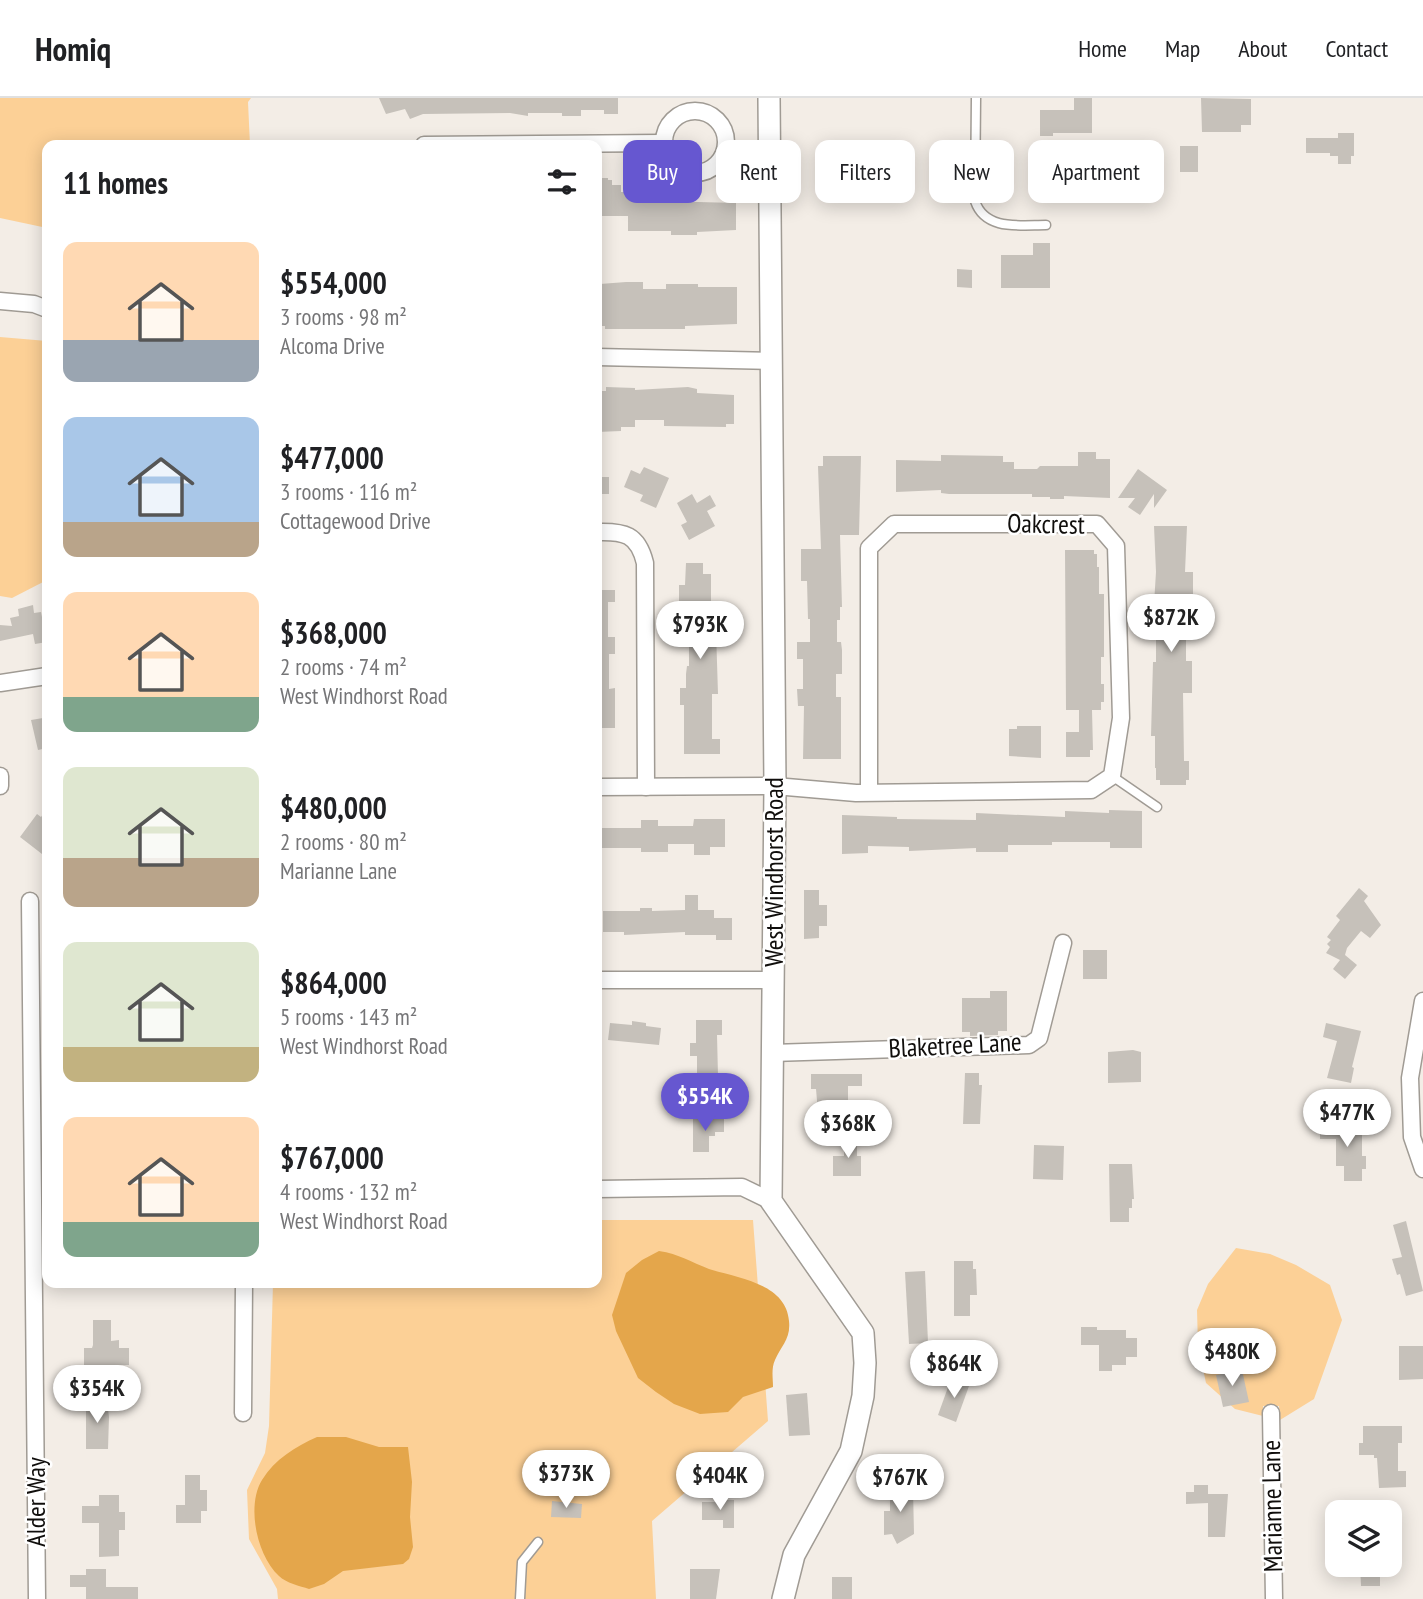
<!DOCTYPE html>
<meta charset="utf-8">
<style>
body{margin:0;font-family:"PT Sans Narrow",sans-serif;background:#f6f6f6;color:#202124;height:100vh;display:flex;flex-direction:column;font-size:26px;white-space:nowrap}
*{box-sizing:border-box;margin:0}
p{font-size:23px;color:#757577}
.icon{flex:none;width:38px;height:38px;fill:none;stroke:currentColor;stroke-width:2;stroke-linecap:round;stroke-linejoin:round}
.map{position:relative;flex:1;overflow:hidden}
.drawer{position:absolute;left:42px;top:42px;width:560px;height:1148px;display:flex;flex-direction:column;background:#fff;border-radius:14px;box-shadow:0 4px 18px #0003}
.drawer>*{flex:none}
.hud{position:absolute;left:623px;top:42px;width:665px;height:63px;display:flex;gap:14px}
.tools{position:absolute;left:1325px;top:1402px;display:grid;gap:14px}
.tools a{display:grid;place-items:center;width:77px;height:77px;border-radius:14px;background:#fff;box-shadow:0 4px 18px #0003;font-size:35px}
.price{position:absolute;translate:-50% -60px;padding:0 16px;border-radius:24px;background:#fff;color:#222;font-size:23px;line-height:46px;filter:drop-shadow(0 2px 4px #0008)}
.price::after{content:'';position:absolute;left:50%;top:42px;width:21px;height:16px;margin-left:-10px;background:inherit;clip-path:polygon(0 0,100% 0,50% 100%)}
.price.current{background:#6657d0;color:#fff}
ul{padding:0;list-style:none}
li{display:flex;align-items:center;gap:21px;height:175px;padding:0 21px}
li span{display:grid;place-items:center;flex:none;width:196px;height:140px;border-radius:14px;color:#555}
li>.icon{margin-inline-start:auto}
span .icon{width:84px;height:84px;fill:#fffc;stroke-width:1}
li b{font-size:30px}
h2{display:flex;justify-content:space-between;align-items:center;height:84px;padding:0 21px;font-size:30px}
.tag{padding:0 24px;border-radius:14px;background:#fff;box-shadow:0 4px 18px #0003;font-size:24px;line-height:63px}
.tag.current{background:#6657d0;color:#fff}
header{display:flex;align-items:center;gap:42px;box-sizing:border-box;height:98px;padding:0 35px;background:#fff;border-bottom:2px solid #e0e0e0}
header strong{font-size:33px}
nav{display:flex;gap:38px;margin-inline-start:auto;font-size:24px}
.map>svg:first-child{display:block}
.green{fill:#fcd096}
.water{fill:#e4a64b}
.building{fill:#c6c1ba}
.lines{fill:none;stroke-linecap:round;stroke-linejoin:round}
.service-casing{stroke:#a09b94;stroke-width:11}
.minor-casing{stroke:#a09b94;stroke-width:19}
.tertiary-casing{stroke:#a09b94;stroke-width:24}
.service{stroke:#fff;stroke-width:8}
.minor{stroke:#fff;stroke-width:16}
.tertiary{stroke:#fff;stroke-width:21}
.labels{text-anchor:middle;stroke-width:5;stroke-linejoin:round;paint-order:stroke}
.street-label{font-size:26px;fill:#100e0c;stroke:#fff}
</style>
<header>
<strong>Homiq</strong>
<nav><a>Home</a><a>Map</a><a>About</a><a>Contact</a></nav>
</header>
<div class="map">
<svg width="1423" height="1501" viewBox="0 0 1423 1501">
<rect width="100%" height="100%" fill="#f3ede6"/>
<g class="green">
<polygon points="0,0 251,0 248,4 250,47 47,47 47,130 0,120"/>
<polygon points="0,239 47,243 47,482 12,500 0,498"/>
<polygon points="597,1122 753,1122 768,1323 652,1423 656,1501 278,1501 277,1491 249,1441 247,1392 265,1355 269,1328 273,1185 597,1185"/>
<polygon points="1236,1150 1270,1156 1296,1167 1330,1187 1342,1222 1314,1301 1280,1322 1279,1308 1263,1308 1263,1318 1235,1311 1206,1285 1198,1247 1197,1212 1208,1186"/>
</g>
<g class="water">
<path d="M659 1153C679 1156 691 1164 709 1171 737 1180 786 1185 789 1223 791 1241 781 1248 775 1262 771 1270 773 1281 773 1289L743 1299 728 1314 700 1316 674 1306 656 1294 638 1280 616 1233 612 1217 626 1175 642 1162Z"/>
<path d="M317 1339H346L379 1349H408L412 1384 410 1419 413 1449 409 1461 403 1466 343 1473 324 1486 309 1491C300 1488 286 1485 279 1478 257 1458 246 1408 262 1382 275 1361 295 1349 317 1339Z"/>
</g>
<g class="building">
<polygon points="379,0 618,0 618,16 604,16 604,12 581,12 581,18 562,18 562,15 528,15 528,18 510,15 423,16 410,21 405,11 386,16"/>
<polygon points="1074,0 1092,0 1092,35 1053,35 1053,38 1040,38 1040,12 1074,12"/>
<polygon points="1201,0 1251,1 1251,27 1241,27 1241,34 1202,34"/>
<polygon points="1338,35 1354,35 1354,58 1351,58 1351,66 1338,66 1338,58 1330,58 1330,55 1306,55 1306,40 1338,40"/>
<rect x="1180" y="48" width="18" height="26"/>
<rect x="1074" y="74" width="18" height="12"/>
<polygon points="597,80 608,80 608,82 612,82 612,87 621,87 621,94 660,94 660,103 736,105 736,132 697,134 697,137 671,137 671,133 628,133 628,118 597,118"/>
<polygon points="1033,145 1050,145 1050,190 1001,190 1001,157 1033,157"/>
<polygon points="957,171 972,172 972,190 957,189"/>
<polygon points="626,184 643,184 643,191 666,191 666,186 698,186 698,189 737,189 737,226 685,228 685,231 605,231 605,228 600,228 600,224 597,224 597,190 600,190 600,186"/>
<polygon points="606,289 635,290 635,292 688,289 697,291 697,295 734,297 734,326 726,326 726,329 664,328 664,322 635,322 635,329 621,329 621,333 597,334 597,293 606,293"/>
<polygon points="1078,354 1096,354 1096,361 1110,361 1110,400 1064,398 1064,401 1050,401 1050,399 1032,399 1032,396 949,396 941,395 941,392 896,394 896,362 941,363 941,357 1003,358 1003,364 1014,364 1014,371 1037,371 1040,368 1078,368"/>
<polygon points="823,358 861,358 859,437 840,437 842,509 840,509 840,522 837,522 837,544 841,544 842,552 842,576 836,576 836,599 841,599 841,661 803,661 804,608 798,608 797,591 803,591 803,561 797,561 797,544 810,544 810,521 808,521 807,483 801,483 801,451 821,451 818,368 823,368"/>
<polygon points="644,369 669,380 656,410 640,403 643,397 624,389 631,372 640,376"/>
<polygon points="1138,371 1167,392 1154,410 1154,396 1140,417 1128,409 1135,400 1118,400"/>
<rect x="597" y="379" width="12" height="17"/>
<polygon points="692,396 697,405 710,397 716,408 707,413 715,428 689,442 681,427 687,424 677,405"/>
<polygon points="1154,428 1187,428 1185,474 1193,474 1193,526 1186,526 1186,563 1192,563 1192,595 1183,595 1184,663 1189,663 1189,682 1186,682 1186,687 1160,687 1160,682 1156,682 1156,670 1155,670 1155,638 1151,638 1153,564 1156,564 1156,537 1158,537 1157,506 1154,506 1156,474"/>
<polygon points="1065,452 1094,452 1094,456 1097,456 1097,469 1099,469 1099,496 1104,496 1104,559 1101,559 1101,586 1104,586 1104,604 1101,604 1101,612 1092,612 1093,652 1090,652 1090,659 1066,659 1066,634 1079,634 1079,612 1066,612"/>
<polygon points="686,465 703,465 703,476 711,476 711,516 723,516 723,533 716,533 718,596 712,596 712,641 720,641 720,656 684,656 684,607 680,607 680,590 686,590 686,576 687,568 689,568 689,533 683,533 683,504 679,504 679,487 685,487"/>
<polygon points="597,492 615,492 615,504 608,504 608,539 615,539 615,556 609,556 609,591 615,590 615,630 597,630"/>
<polygon points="33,507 34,515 41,514 47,544 35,546 33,536 0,543 0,527 12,528 10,520 19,518 18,511"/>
<polygon points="43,620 45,630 47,629 47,650 38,652 31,622"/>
<polygon points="1017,628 1041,628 1041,660 1009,658 1009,631 1017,631"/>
<polygon points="47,711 47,749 42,756 20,739 37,716 41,719"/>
<polygon points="1109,712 1142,713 1142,750 1110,750 1110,744 1052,744 1052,747 1008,747 1008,754 976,754 976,750 909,753 909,749 868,748 868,755 842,756 842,717 897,719 897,721 976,722 976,715 1065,719 1065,713 1109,715"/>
<polygon points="694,721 725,721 725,749 710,749 710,757 694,757 694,746 668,746 668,754 641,754 641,750 597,750 597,730 641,730 641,722 658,722 658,728 693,728"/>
<polygon points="1359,790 1368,798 1364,803 1381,827 1370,840 1361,833 1347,850 1345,857 1357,867 1345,881 1333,871 1340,862 1326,855 1330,849 1327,846 1331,842 1327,839 1340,822 1336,818"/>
<polygon points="804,792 819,792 819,807 827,807 827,828 819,828 819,840 804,841"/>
<polygon points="685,797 698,797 698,812 714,812 714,820 732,820 732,842 716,842 716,837 685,837 685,834 624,837 624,834 603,834 603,813 640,813 640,810 652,810 652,813 685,812"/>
<rect x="1083" y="852" width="24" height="29"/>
<polygon points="990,893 1007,893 1007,933 998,933 998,937 970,938 970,934 962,934 962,900 990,900"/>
<polygon points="696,922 722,922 722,937 717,937 718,978 697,978 697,958 690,958 690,945 696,945"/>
<polygon points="632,923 646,925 646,928 661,930 659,947 608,942 610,925 632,927"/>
<polygon points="1326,925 1361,933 1352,969 1354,970 1351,985 1327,980 1337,943 1323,939"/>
<polygon points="1133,952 1141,954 1141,984 1108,985 1108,954"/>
<polygon points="965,975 979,975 979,987 982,987 980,1026 963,1026"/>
<polygon points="811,976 862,976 862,988 848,988 848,1014 818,1014 816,991 811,991"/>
<polygon points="693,1021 724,1021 724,1034 715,1034 715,1038 709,1038 709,1054 693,1054"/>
<polygon points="1359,1027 1359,1033 1362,1033 1362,1058 1366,1058 1366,1071 1362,1071 1362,1083 1344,1083 1344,1068 1336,1068 1336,1041 1320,1041 1320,1028"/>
<polygon points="844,1038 857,1038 857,1058 861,1058 861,1078 833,1078 833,1058 844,1058"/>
<polygon points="1034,1047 1064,1048 1063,1082 1033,1081"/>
<polygon points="1109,1066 1132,1066 1134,1101 1132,1101 1132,1110 1129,1110 1129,1124 1110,1124"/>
<polygon points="1406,1123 1423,1193 1406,1198 1400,1176 1397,1177 1392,1161 1402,1159 1393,1127"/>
<polygon points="954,1163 973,1163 973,1171 976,1171 977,1197 970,1197 970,1218 954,1218"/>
<polygon points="925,1173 928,1245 909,1246 905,1174"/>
<polygon points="93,1222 111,1222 111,1243 119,1242 119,1250 129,1250 129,1267 84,1267 84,1250 92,1250 93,1247"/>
<polygon points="1081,1229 1097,1229 1097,1232 1126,1232 1126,1240 1137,1240 1137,1259 1126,1259 1126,1267 1112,1267 1112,1273 1099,1273 1099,1247 1081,1247"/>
<polygon points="1399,1248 1423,1248 1423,1281 1399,1282"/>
<polygon points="1242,1272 1249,1304 1223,1309 1216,1277"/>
<polygon points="951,1281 969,1288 956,1324 938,1317"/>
<polygon points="807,1295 810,1337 789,1338 786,1297"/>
<polygon points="86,1302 105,1302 105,1311 108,1311 109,1319 108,1351 86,1351"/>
<polygon points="1363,1328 1402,1328 1402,1345 1398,1345 1398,1373 1406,1373 1406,1389 1379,1390 1377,1360 1374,1360 1374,1357 1359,1357 1359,1345 1363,1345"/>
<polygon points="185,1377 200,1377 200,1392 207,1392 207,1413 201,1413 201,1425 176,1425 176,1407 185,1407"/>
<polygon points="1194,1387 1208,1387 1208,1396 1228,1396 1225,1439 1208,1439 1208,1405 1186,1406 1186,1394 1194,1394"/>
<polygon points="908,1389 913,1391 914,1436 897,1446 892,1436 884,1437 884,1413 890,1413 890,1390"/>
<polygon points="99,1397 119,1397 119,1414 125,1414 125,1432 119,1432 119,1458 99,1459 99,1425 82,1425 82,1408 99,1408"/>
<polygon points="721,1402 734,1402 734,1430 723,1430 723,1422 702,1422 702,1404 721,1404"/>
<polygon points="552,1403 582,1406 581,1420 551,1419"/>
<polygon points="1360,1466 1380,1466 1380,1488 1361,1488"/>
<polygon points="86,1471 106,1471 106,1489 138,1489 138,1501 86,1501 86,1489 70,1489 70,1477 86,1477"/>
<polygon points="690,1471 720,1471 716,1501 690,1501"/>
<rect x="832" y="1479" width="20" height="22"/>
</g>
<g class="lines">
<defs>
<g id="service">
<path d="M976 0 975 103C985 133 1020 127 1046 127"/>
<polyline points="1112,678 1157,709"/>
<polyline points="520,1501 522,1464 538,1444"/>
</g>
<g id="minor">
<circle cx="695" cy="44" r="31"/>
<polyline points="424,47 663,45"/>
<polyline points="0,203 34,206 47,211"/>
<polyline points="597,259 771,263"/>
<path d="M597 434C624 433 638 436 645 465L646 689"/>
<polyline points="0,585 47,578"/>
<polyline points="0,678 0,688"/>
<polyline points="597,689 775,688 856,695 1091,692 1112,678 1121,620 1116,448 1097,426 894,426 869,450 869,694"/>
<polyline points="30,803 37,1501"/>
<polyline points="597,882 773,882"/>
<polyline points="1423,903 1410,980 1412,1039 1423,1071"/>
<polyline points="772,955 1029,947 1039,940 1063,845"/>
<polyline points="597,1091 742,1089 771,1103"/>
<polyline points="243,1315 244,1185"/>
<polyline points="1271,1315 1274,1501"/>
</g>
<polyline id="tertiary" points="769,0 775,688 771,1103 863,1235 865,1265 863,1298 851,1353 794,1457 783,1501"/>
</defs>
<use href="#service" class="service-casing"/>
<use href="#minor" class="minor-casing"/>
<use href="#tertiary" class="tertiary-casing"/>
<use href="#service" class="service"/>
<use href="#minor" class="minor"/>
<use href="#tertiary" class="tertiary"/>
</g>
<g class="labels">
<g class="street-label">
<text transform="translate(1046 426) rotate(1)" y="9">Oakcrest</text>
<text transform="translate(774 774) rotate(-90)" y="9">West Windhorst Road</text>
<text transform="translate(955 947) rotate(-3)" y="9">Blaketree Lane</text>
<text transform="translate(36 1404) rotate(-90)" y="9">Alder Way</text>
<text transform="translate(1272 1408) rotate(-91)" y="9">Marianne Lane</text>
</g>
</g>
</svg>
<div class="tools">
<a><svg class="icon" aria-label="layers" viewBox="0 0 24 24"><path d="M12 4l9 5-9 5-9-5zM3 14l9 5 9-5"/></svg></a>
</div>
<b class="price" style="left:1171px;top:556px">$872K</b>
<b class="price" style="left:700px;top:563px">$793K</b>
<b class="price current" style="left:705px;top:1035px">$554K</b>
<b class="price" style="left:1347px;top:1051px">$477K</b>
<b class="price" style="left:848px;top:1062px">$368K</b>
<b class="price" style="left:1232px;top:1290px">$480K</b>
<b class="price" style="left:954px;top:1302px">$864K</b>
<b class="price" style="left:97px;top:1327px">$354K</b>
<b class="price" style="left:566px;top:1412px">$373K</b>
<b class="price" style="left:720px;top:1414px">$404K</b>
<b class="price" style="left:900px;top:1416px">$767K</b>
<div class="hud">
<a class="tag current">Buy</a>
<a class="tag">Rent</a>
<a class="tag">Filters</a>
<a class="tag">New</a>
<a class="tag">Apartment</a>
</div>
<section class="drawer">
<h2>11 homes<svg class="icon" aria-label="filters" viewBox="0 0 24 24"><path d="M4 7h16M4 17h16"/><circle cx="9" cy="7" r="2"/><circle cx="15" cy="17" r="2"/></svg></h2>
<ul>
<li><span style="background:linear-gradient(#ffd9b3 70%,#9aa5b1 0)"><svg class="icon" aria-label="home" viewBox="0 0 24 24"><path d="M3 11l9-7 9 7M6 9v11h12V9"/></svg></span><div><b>$554,000</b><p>3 rooms · 98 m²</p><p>Alcoma Drive</p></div></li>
<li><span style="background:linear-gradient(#a9c7e8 75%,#b9a48a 0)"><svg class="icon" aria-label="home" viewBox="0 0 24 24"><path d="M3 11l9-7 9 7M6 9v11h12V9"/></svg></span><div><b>$477,000</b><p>3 rooms · 116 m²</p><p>Cottagewood Drive</p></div></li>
<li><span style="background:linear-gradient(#ffd9b3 75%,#7fa58c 0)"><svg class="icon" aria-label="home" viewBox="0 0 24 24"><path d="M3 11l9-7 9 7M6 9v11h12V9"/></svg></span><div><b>$368,000</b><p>2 rooms · 74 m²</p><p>West Windhorst Road</p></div></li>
<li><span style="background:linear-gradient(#dfe7d0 65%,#b9a48a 0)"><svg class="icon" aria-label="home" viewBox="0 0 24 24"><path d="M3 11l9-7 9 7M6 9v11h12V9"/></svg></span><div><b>$480,000</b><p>2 rooms · 80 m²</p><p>Marianne Lane</p></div></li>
<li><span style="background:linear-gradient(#dfe7d0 75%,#c2b280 0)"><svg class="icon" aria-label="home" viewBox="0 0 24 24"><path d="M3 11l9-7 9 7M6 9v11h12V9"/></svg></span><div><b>$864,000</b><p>5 rooms · 143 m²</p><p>West Windhorst Road</p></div></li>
<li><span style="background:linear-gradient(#ffd9b3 75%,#7fa58c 0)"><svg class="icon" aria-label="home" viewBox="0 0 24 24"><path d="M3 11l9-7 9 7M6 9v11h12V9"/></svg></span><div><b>$767,000</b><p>4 rooms · 132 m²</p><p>West Windhorst Road</p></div></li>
</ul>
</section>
</div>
